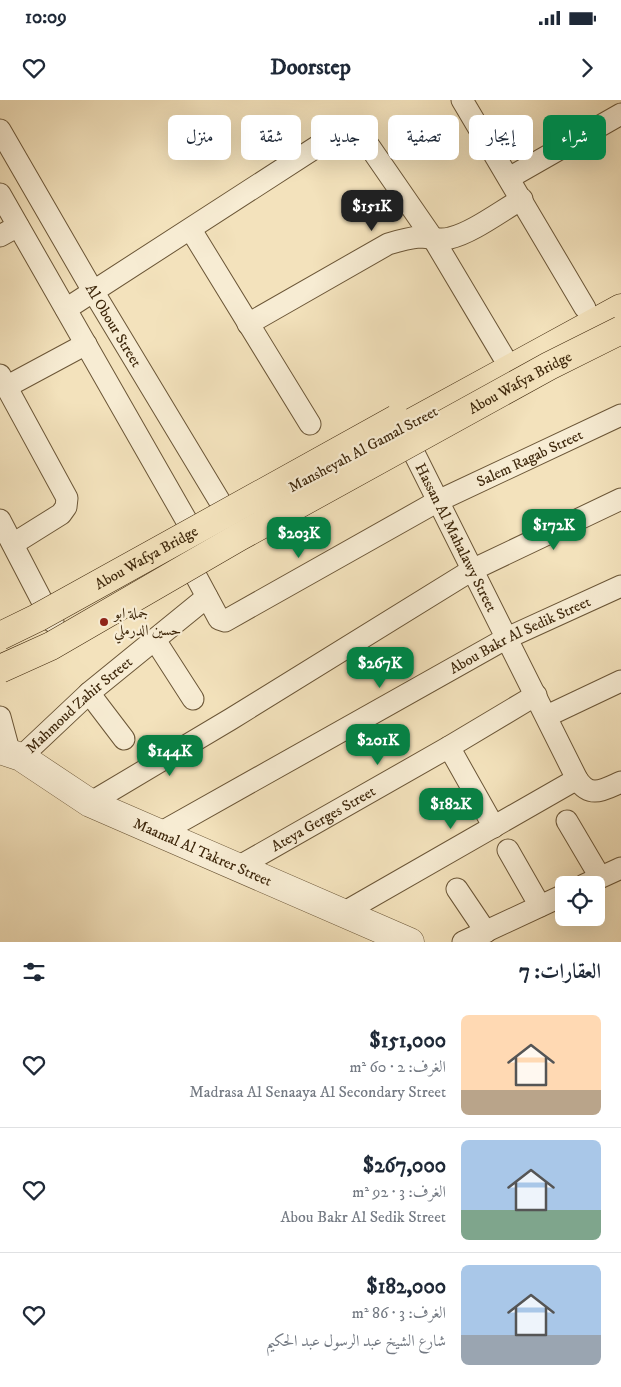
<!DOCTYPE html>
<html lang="ar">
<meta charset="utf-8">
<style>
body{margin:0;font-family:"IM FELL DW Pica",Amiri,serif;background:#f6f6f7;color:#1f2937;direction:rtl;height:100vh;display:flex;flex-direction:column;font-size:19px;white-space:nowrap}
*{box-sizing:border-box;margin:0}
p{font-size:16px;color:#747a83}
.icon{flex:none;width:28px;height:28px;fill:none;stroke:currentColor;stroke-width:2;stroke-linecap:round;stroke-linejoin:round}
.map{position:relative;height:842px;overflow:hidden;direction:ltr}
.sheet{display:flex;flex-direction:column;background:#fff;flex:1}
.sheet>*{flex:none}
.guide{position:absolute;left:15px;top:15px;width:591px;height:45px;direction:rtl;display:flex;gap:10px}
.controls{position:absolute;left:555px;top:776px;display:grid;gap:10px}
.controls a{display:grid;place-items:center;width:50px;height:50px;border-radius:8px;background:#fff;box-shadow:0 5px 20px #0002;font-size:25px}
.price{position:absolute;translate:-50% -42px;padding:0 11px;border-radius:10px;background:#0b8043;color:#fff;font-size:16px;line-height:32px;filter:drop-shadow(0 1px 2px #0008)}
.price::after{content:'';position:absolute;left:50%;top:30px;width:15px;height:11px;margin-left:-8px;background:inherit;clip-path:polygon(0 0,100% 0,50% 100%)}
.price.current{background:#222;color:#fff}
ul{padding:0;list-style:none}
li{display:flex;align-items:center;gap:15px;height:125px;padding:0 20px}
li+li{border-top:1px solid #e0e1e3}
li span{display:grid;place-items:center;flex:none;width:140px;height:100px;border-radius:8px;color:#555}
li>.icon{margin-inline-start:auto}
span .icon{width:60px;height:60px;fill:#fffc;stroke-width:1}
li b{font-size:21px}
h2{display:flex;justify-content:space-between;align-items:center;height:60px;padding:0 20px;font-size:21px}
.tag{padding:0 18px;border-radius:8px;background:#fff;box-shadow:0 5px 20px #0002;font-size:18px;line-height:45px}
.tag.current{background:#0b8043;color:#fff}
.status{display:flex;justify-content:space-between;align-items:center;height:35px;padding:0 25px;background:#fff;direction:ltr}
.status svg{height:14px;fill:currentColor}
header{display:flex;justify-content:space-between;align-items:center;height:65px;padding:0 20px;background:#fff;font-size:22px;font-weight:700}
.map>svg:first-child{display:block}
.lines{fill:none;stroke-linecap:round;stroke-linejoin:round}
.minor-casing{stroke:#6b5637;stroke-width:23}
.tertiary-casing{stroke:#6b5637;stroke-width:29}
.primary-casing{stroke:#3e270b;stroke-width:29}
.minor{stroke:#f7ecd3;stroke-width:21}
.tertiary{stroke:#f7ecd3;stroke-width:28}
.primary{stroke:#f3e2bc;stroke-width:28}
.primary-bridge-casing{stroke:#3e270b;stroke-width:29;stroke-linecap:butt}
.primary-bridge{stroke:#f3e2bc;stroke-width:28}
.poi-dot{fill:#8f2418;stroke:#f7ecd3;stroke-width:2}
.labels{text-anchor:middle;stroke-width:4.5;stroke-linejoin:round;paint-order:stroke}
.street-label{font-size:15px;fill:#3e270b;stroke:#f7ecd3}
.poi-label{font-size:15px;fill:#3e270b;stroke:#f7ecd3;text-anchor:start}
</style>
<div class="status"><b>10:09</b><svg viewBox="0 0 49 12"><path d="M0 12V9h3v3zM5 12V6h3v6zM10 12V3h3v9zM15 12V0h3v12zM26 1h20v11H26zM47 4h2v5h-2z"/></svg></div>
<header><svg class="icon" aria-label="forward" viewBox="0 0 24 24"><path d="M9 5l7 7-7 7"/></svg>Doorstep<svg class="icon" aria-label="heart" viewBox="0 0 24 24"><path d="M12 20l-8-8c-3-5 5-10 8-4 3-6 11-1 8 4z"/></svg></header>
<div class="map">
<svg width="621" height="842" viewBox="0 0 621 842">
<rect width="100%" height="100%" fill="#f3e2bc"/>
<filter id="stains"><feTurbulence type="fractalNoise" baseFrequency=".004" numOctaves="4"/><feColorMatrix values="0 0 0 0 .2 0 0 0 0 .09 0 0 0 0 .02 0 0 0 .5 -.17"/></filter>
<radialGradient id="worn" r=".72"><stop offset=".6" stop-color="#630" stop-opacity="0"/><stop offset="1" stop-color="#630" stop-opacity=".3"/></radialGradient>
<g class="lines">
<defs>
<g id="minor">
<polyline points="462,0 585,208"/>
<path id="s1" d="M0 30 93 191 231 420"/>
<polyline points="509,78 621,14"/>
<polyline points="0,94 197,439"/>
<polyline points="191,130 310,324"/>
<polyline points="0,136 18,126"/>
<path d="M66 209 335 35C347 31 355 33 365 40L434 140 503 256"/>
<path d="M248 224 388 144C398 141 408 138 419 137 429 137 439 141 450 138 472 133 501 111 522 99"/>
<polyline points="0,275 67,398 66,407 61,414 13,444"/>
<polyline points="6,287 86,244"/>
<path id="s2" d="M403 331 577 679C590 699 603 690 621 682"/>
<polyline points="0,420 53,522"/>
<path id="s3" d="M183 452 219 519 225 521 438 401 621 315"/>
<polyline points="155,540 193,599"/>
<polyline points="89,593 124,639"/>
<polyline points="547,616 621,581"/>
<polyline points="0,617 10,654"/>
<polyline points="449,647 494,727"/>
<path id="s4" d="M21 657 89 593 207 497"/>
<polyline points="90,703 231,619 472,470 621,399"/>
<polyline points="567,721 600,777"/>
<path id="s5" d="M160 733 507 538 621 486"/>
<polyline points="508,750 540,806"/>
<path id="s6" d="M238 767 449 647 536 595"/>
<polyline points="584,785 621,768"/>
<polyline points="457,789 486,832"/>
<polyline points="343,813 577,679"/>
<polyline points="463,842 564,795"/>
</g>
<g id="tertiary">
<path id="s7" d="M0 650 21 657 90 703 410 842"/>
</g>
<polyline id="primary" points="376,342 621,208"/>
</defs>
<use href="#minor" class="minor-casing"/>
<use href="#tertiary" class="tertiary-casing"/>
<use href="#primary" class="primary-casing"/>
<use href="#minor" class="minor"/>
<use href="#tertiary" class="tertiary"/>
<use href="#primary" class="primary"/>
<defs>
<g id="primary-bridge">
<path id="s8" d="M0 536 37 518 396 319"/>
<path id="s9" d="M0 569 51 546 239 437 549 266 621 230"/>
</g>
</defs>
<use href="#primary-bridge" class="primary-bridge-casing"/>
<use href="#primary-bridge" class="primary-bridge"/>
</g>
<circle class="poi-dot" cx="104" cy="522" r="5"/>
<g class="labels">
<g class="street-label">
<text dy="5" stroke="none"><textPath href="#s1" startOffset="226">Al Obour Street</textPath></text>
<text dy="5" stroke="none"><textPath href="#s9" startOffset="594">Abou Wafya Bridge</textPath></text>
<text transform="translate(363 349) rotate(-28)" y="5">Mansheyah Al Gamal Street</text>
<text dy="5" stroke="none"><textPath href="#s3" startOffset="428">Salem Ragab Street</textPath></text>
<text dy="5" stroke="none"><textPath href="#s2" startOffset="119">Hassan Al Mahalawy Street</textPath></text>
<text dy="5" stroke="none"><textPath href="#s8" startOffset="166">Abou Wafya Bridge</textPath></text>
<text dy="5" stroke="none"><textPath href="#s5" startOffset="411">Abou Bakr Al Sedik Street</textPath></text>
<text dy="5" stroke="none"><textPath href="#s4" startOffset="78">Mahmoud Zahir Street</textPath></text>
<text dy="5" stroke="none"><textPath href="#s6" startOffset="98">Ateya Gerges Street</textPath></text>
<text dy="5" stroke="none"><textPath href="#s7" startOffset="228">Maamal Al Takrer Street</textPath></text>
</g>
<g class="poi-label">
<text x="114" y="518">جملة ابو<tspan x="114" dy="17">حسين الدرملي</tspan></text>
</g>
</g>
<rect width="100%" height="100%" filter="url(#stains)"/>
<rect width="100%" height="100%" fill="url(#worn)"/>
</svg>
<div class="controls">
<a><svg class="icon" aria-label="locate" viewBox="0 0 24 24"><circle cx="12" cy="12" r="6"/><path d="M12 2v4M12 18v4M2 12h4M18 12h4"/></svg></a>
</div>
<b class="price current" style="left:372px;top:132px">$151K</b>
<b class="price" style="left:554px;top:451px">$172K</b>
<b class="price" style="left:299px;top:459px">$203K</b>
<b class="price" style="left:380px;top:589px">$267K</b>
<b class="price" style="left:378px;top:666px">$201K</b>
<b class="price" style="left:170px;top:677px">$144K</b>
<b class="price" style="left:451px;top:730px">$182K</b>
<div class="guide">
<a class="tag current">شراء</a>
<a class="tag">إيجار</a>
<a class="tag">تصفية</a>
<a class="tag">جديد</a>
<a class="tag">شقة</a>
<a class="tag">منزل</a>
</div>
</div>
<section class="sheet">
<h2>العقارات: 7<svg class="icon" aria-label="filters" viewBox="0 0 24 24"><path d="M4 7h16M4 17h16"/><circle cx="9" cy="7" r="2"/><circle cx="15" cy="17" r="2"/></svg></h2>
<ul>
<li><span style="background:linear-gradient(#ffd9b3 75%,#b9a48a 0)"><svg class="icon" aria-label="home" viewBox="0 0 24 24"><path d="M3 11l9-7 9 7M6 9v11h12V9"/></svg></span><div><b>$151,000</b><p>الغرف: 2 · 60 m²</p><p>Madrasa Al Senaaya Al Secondary Street</p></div><svg class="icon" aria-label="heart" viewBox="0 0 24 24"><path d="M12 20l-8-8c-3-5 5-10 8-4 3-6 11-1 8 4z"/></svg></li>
<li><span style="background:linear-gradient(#a9c7e8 70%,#7fa58c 0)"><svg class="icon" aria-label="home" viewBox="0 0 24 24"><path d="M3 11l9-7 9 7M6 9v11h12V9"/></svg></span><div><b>$267,000</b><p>الغرف: 3 · 92 m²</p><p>Abou Bakr Al Sedik Street</p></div><svg class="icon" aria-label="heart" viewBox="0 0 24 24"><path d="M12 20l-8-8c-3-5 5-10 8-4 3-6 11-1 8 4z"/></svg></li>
<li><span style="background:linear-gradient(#a9c7e8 70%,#9aa5b1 0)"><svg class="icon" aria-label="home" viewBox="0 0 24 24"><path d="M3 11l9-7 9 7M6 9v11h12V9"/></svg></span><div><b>$182,000</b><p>الغرف: 3 · 86 m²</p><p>شارع الشيخ عبد الرسول عبد الحكيم</p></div><svg class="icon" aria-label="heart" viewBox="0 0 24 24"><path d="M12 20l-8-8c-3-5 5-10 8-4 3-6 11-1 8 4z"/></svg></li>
</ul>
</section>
